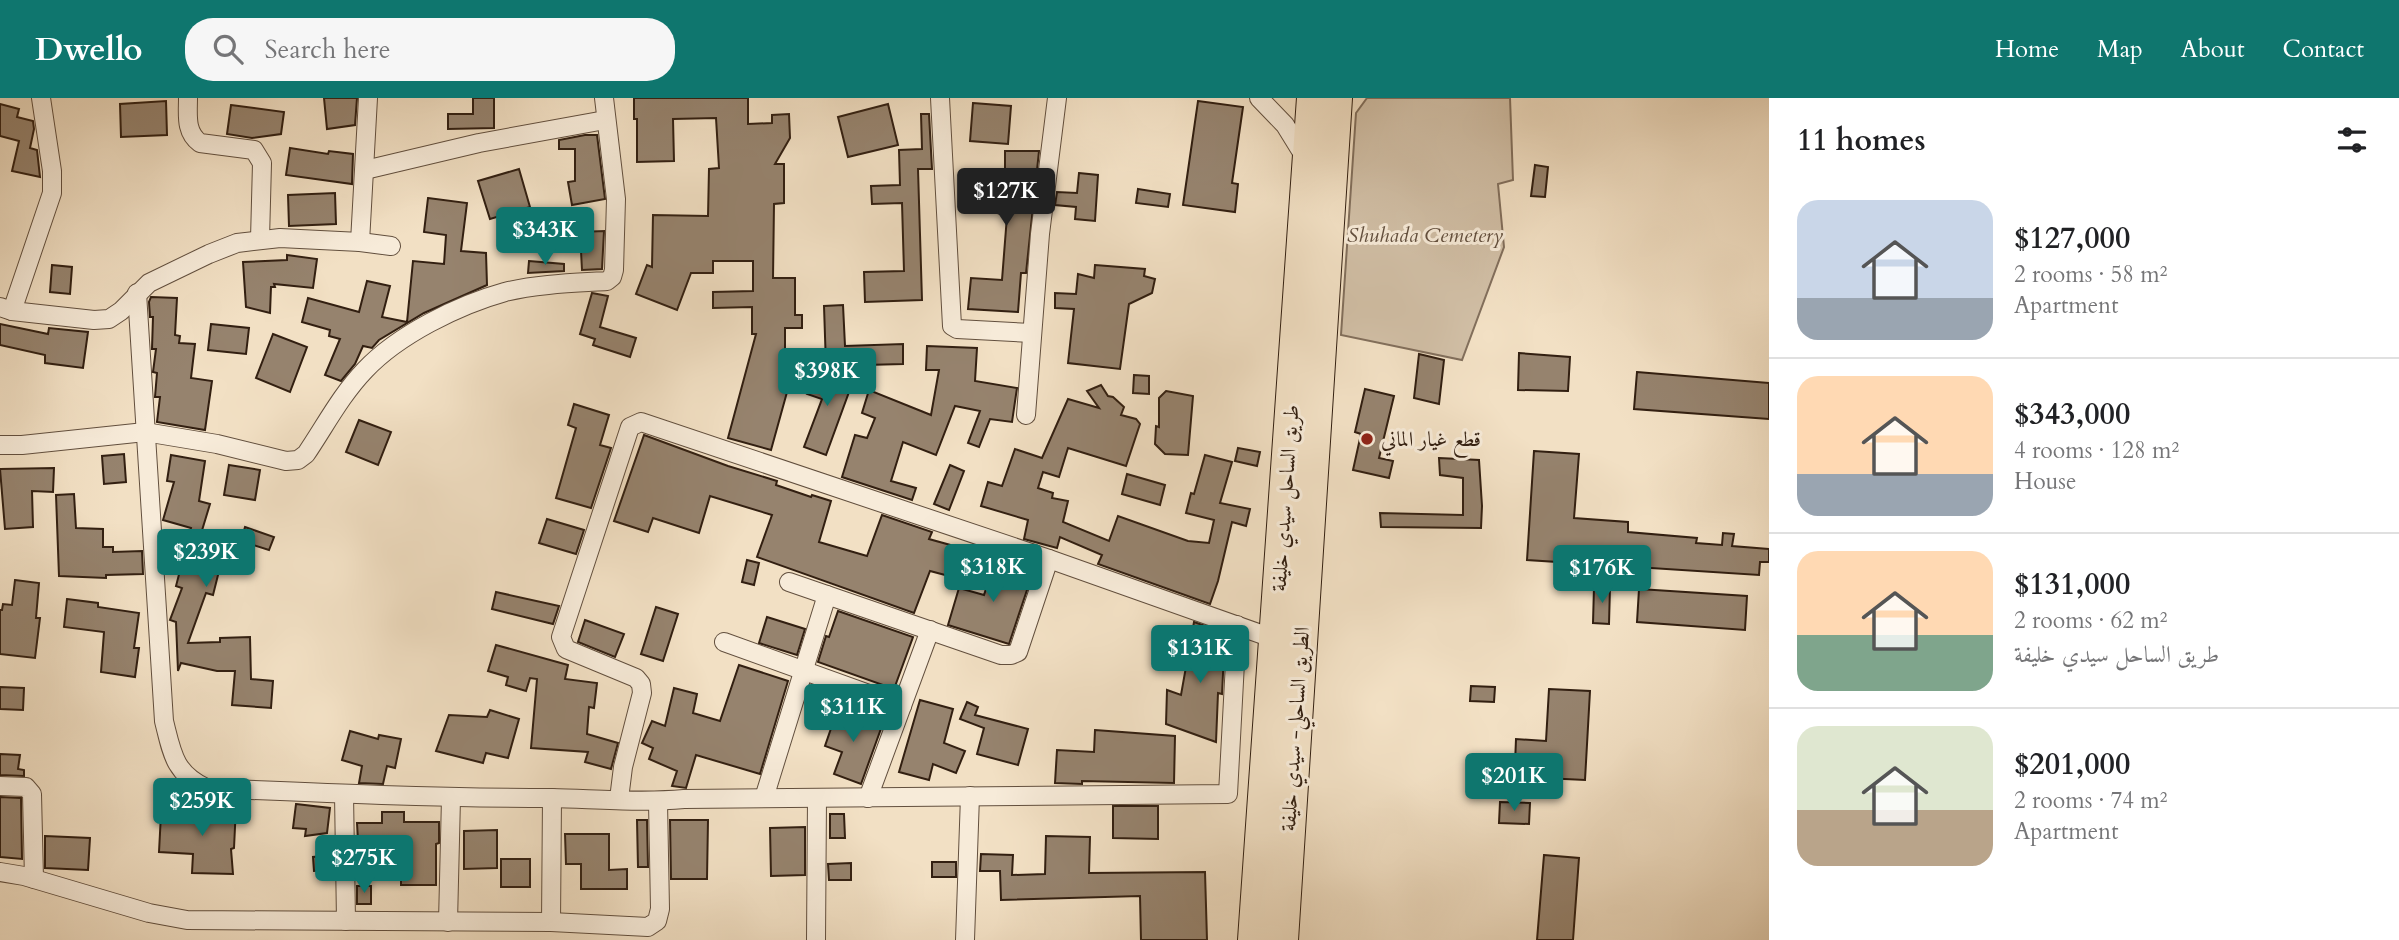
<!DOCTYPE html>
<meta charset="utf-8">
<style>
body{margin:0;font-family:Cardo,Amiri,serif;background:#f6f6f6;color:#202124;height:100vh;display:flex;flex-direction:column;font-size:26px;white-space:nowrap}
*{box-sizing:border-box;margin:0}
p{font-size:23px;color:#757577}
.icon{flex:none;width:38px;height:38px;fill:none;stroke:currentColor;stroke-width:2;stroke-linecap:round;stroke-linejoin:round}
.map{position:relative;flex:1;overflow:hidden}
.panel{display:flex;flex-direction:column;background:#fff;width:630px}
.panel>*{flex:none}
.price{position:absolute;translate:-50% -60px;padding:0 16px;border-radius:7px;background:#0f766e;color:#fff;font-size:23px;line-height:46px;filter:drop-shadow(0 2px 4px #0008)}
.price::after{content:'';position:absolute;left:50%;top:42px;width:21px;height:16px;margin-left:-10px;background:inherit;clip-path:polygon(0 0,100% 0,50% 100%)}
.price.active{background:#222;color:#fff}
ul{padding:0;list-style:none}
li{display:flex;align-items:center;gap:21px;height:175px;padding:0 28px}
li+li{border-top:2px solid #e0e0e0}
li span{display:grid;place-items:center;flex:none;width:196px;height:140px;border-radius:21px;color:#555}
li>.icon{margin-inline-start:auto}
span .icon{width:84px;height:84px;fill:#fffc;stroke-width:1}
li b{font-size:30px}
h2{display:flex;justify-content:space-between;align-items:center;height:84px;padding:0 28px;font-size:30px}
header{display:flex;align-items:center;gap:42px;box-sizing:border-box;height:98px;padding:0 35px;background:#0f766e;color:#fff}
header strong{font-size:33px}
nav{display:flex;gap:38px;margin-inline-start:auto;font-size:24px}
.search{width:490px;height:63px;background:#f6f6f6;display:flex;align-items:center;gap:18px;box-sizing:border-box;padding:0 24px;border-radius:28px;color:#757577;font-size:26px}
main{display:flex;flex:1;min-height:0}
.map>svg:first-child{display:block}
.green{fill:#d1bfa6;stroke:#826f5c;stroke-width:2}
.building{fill:#96836e;stroke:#321f11;stroke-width:2}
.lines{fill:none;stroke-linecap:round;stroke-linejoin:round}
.street-casing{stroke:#624f3e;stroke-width:20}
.highway-casing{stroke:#321f11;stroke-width:34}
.street{stroke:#f7ebd9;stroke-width:18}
.highway{stroke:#f2e0c4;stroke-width:32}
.poi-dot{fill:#8f2418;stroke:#f7ebd9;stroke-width:2.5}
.labels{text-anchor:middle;stroke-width:6;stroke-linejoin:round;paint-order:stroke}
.park-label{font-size:21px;font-style:italic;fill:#624f3e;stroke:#f7ebd9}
.poi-label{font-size:21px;fill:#321f11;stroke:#f7ebd9;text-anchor:start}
.street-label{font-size:21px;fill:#321f11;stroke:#f7ebd9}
</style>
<header>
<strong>Dwello</strong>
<div class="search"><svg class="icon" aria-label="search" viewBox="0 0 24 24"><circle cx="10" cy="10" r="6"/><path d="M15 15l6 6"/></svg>Search here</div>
<nav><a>Home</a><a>Map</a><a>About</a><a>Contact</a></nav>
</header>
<main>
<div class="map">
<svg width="1769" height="842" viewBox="0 0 1769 842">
<rect width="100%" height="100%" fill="#f2e0c4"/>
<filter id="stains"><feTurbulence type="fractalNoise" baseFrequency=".00286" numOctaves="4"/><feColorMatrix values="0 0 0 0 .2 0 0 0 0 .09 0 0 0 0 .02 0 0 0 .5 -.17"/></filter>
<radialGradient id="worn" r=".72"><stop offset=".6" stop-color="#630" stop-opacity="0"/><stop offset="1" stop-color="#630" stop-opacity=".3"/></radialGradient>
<polygon class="green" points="1367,0 1510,0 1513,82 1498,86 1504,149 1462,262 1341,237 1356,15"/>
<g class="building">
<polygon points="324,0 357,0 355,27 327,31"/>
<polygon points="473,0 494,0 494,30 448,31 448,16 473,16"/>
<polygon points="634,0 748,0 748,26 772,25 772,17 789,16 790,40 775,66 784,66 784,105 774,106 773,180 795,180 795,217 802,217 802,230 785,230 785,255 797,258 771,352 728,340 756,236 752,236 752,209 713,210 713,194 753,193 753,163 713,163 713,175 691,175 677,212 636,196 647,167 652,169 653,117 708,118 709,71 719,70 716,20 673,21 674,63 637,64 637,21 634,21"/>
<polygon points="166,3 167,37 121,39 120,6"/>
<polygon points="1198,3 1243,9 1232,85 1238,86 1235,114 1183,107"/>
<polygon points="973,5 1011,8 1008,46 970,43"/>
<polygon points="0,6 19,11 17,19 33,23 34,31 30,50 37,52 40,79 12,73 19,43 0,38"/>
<polygon points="888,6 898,47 848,59 838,19"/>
<polygon points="231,7 284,14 281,36 252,40 227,36"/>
<polygon points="921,16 929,16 932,71 918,71 922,202 865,204 864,174 904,173 902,105 872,106 871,88 900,87 899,52 922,51"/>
<polygon points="585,37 597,37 605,101 572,107 568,84 575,83 575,51 559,51 559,42"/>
<polygon points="290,50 328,56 329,53 353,56 352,86 286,77"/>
<polygon points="1005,53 1039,53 1026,175 1021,175 1018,214 968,211 971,180 1002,182 1007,118 959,103 967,75 1005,86"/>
<polygon points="1535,67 1548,69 1545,99 1531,98"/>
<polygon points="519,71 530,109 490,121 478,83"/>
<polygon points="1079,75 1098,77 1095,123 1075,121 1076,109 1055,107 1057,94 1077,95"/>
<polygon points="1138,91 1170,96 1168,109 1136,105"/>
<polygon points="335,95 336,126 289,128 288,97"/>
<polygon points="428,100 467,105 461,153 486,155 487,187 424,215 379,242 372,250 363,248 355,266 341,283 325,277 340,241 329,238 330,232 302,224 308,200 359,214 367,183 390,188 382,219 407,224 413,163 444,166 446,137 424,134"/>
<polygon points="604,133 602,171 582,172 580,134"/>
<polygon points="287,157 317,161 313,190 274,186 275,189 271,189 270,215 246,209 243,164 287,162"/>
<polygon points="529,163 564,166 564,173 528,175"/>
<polygon points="52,167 72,169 70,196 50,194"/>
<polygon points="1095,167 1145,171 1144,178 1155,181 1152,195 1129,206 1120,271 1068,265 1074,211 1055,210 1055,195 1076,196 1078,176 1094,180"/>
<polygon points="592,195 608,198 600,229 636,240 630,259 593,247 595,241 580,236"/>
<polygon points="151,199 177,200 175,237 180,238 179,245 195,246 191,280 212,283 205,332 157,324 160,299 155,299 157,275 153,274 156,251 152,251 153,219 150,219 149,204"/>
<polygon points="843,207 845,248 903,246 903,266 826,268 824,208"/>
<polygon points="0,226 48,236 49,230 88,234 83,270 45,265 45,257 0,247"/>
<polygon points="211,226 249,230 246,256 208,252"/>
<polygon points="273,236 307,249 290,294 256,280"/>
<polygon points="927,248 977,250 975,283 1017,290 1012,324 990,321 979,349 968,345 980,313 955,308 936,357 903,344 891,383 916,390 912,402 842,379 855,337 867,340 875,320 862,315 869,292 931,317 939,272 926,272"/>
<polygon points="1519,255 1570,259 1568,293 1518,292"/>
<polygon points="1419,256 1444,262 1439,306 1414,300"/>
<polygon points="817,270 853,283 826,357 804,349 822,301 807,296"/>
<polygon points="1637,274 1769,285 1769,321 1634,311"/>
<polygon points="1134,277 1149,278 1149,296 1133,295"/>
<polygon points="1101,287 1108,298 1113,299 1124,309 1121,317 1136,321 1140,326 1126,368 1068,350 1059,379 1043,374 1038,390 1053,395 1052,400 1068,403 1063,424 1109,443 1118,418 1188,443 1209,445 1214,422 1186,415 1191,395 1194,396 1205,357 1232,364 1220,405 1250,411 1246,428 1232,424 1218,483 1210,506 1098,466 1102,457 1060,439 1057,450 1024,441 1028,422 981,408 988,384 1002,388 1015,351 1042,360 1068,301 1099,310 1087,293"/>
<polygon points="1365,291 1394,298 1379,360 1393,363 1389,380 1353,372 1361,336 1355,334"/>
<polygon points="1166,293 1193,298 1188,357 1165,356 1155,346 1156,328 1159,329 1159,300"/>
<polygon points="574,306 609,317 600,347 611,350 591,410 556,400 576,330 568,327"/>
<polygon points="359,322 391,334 378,367 346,354"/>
<polygon points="644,337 728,368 777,383 776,387 811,399 812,397 831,403 819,444 867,458 882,417 932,434 929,441 972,453 964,482 930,473 914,515 757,459 772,417 710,398 699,435 653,420 648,434 614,423"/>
<polygon points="1238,350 1260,354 1257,368 1235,363"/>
<polygon points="1534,353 1579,356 1574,420 1628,424 1628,434 1697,440 1696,445 1722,447 1723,435 1734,436 1732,448 1769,451 1769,464 1760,464 1759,477 1527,462"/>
<polygon points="124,356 126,384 104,386 102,358"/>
<polygon points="171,357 205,363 199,403 210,406 200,439 226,445 213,497 206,495 188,545 220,544 220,540 250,539 251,581 273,583 271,610 232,607 235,573 217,573 181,565 178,573 176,524 170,522 182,490 176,488 191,430 163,422 174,384 167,383"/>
<polygon points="1439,360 1479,362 1482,408 1481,430 1381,429 1380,415 1463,417 1463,380 1440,377"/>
<polygon points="229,367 260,372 255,402 224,397"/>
<polygon points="950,367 964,373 949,412 934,406"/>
<polygon points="54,370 53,394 32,393 33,429 5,431 0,371"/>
<polygon points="1127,376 1165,387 1160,407 1122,396"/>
<polygon points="74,396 76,430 103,431 103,449 113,449 113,454 142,453 143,476 106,477 106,480 59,478 56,397"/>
<polygon points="547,421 584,432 576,456 539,445"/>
<polygon points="245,429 274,439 269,452 241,443"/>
<polygon points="747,462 759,465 754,487 742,484"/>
<polygon points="995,463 1033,474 1009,546 948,527 959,490 984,497"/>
<polygon points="15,482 39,485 36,520 40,520 35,560 0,556 0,512 2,512 3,506 12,507"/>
<polygon points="1594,489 1610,489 1609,526 1593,525"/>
<polygon points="1639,491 1747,498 1745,532 1637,524"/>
<polygon points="496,494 559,508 553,526 492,511"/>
<polygon points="67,501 98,505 98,509 139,515 134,550 139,550 135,579 101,574 104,534 64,529"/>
<polygon points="656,509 678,516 663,563 641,556"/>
<polygon points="838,513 913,539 894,591 818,564 826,538 829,539"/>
<polygon points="767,519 805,531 797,557 759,545"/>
<polygon points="585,522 624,536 615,559 578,544"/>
<polygon points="1194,524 1225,535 1222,596 1218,595 1216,644 1166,626 1167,592 1181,597"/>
<polygon points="496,547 568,567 565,581 597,585 594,610 589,609 587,636 618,645 611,671 585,664 588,654 531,650 537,581 530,580 526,593 506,587 508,579 488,573"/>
<polygon points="739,567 788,583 760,676 696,657 686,690 672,688 677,673 649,661 653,650 642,645 652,623 665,628 674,590 697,596 693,615 720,623"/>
<polygon points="1471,588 1495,589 1494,604 1470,603"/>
<polygon points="0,589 24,590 23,612 0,611"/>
<polygon points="1549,591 1590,593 1585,682 1544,680 1545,667 1515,666 1516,641 1546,643"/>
<polygon points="920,602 953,611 944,645 965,653 956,675 933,666 929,682 899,674"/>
<polygon points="967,604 978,609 975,617 1028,631 1018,667 977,656 984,630 960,621"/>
<polygon points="490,612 519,621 508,660 486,655 483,665 436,653 449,617 487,619"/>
<polygon points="837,613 856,620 857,616 883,625 861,686 834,676 842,654 825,648"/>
<polygon points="1095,632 1175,638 1174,685 1082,683 1082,686 1055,685 1057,652 1094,654"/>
<polygon points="350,633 378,641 379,637 401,641 395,670 387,668 383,686 359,685 362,668 342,662"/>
<polygon points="0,656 20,657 18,671 24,672 24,678 0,677"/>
<polygon points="0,699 21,700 22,761 0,759"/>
<polygon points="1500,704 1530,705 1529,726 1499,725"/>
<polygon points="296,706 330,710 327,735 305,738 306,731 293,730"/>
<polygon points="200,707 236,708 234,750 231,751 233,776 192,775 193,756 159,754 161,716 199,717"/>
<polygon points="1113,708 1158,708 1158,741 1113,740"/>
<polygon points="382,714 404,714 404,724 439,724 439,745 436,746 436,787 401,787 401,745 358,743 357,725 382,725"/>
<polygon points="830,716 844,716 845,740 830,740"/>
<polygon points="637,722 647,722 648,769 638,769"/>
<polygon points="670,722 708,722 707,781 671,781"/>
<polygon points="805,729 805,777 771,778 770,730"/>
<polygon points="497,732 497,770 464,771 464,733"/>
<polygon points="565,736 609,736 609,772 627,771 627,791 581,791 581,766 566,766"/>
<polygon points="45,738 90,740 88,772 45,770"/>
<polygon points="1046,738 1090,739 1089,775 1205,774 1207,842 1141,842 1140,798 1001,802 1000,773 980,773 981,756 1013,757 1012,777 1045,776"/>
<polygon points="333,757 334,772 314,773 313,759"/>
<polygon points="1544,757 1579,760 1573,842 1537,842"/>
<rect x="501" y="761" width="29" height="28"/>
<rect x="932" y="764" width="24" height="15"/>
<polygon points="851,765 851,782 829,782 828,766"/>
<rect x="357" y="788" width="14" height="18"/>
</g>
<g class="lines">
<defs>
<g id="street">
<path d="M188 0C188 17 185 34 200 45L254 52 262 65 260 141"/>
<polyline points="940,0 952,228 957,231 1032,235"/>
<polyline points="1259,0 1285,27 1306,61"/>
<polyline points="365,72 479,45 605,22"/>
<polyline points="360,144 368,0"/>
<path d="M137 195 164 623C172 655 174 675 206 690 322 695 436 700 552 700 596 701 641 705 684 701L1228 696 1237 527"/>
<polyline points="0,209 12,213 94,222 109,221 121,213 149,185 209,156 237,145 280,140 360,144 391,148"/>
<polyline points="12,213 52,95 52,73 41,0"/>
<polyline points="1026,317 1040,136 1057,0"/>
<path d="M0 347H22L145 334 217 346 286 363 298 362 306 356C325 328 341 297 365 272 398 237 458 207 505 194 537 186 574 185 607 183L612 179 614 172 616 101 604 0"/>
<polyline points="789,484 1001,557 1011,557 1018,554 1049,461"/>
<polyline points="724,544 902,608"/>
<polyline points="0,688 26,689 32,696 34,781"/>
<polyline points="344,696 346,823"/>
<polyline points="764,700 827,497"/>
<polyline points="868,700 930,532"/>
<polyline points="619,701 623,669 642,595 641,586 636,580 566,551 561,539 630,329 641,324 1049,461 1275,541"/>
<polyline points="0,774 24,778 149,815 187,822 551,824 648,829 657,823 660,811 658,704"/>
<polyline points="448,824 451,700"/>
<polyline points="551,824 552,700"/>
<polyline points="816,842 817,700"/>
<polyline points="965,842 970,698"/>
</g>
<g id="highway">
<polyline points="1254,842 1313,0"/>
<polyline points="1282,842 1336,0"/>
</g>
</defs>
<use href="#street" class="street-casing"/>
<use href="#highway" class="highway-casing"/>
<use href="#street" class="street"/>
<use href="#highway" class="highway"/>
</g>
<circle class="poi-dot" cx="1367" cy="341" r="7"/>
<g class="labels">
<g class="park-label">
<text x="1425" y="144">Shuhada Cemetery</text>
</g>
<g class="poi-label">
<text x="1381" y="348">قطع غيار الماني</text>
</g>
<g class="street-label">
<text transform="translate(1285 400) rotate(-86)" y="7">طريق الساحل سيدي خليفة</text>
<text transform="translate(1295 631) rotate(-86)" y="7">الطريق الساحلي- سيدي خليفة</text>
</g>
</g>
<rect width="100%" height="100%" filter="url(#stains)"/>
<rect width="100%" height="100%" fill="url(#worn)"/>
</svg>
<b class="price active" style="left:1006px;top:130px">$127K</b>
<b class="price" style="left:545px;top:169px">$343K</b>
<b class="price" style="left:827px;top:310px">$398K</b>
<b class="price" style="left:206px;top:491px">$239K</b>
<b class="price" style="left:993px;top:506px">$318K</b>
<b class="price" style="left:1602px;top:507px">$176K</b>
<b class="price" style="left:1200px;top:587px">$131K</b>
<b class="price" style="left:853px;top:646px">$311K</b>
<b class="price" style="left:1514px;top:715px">$201K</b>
<b class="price" style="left:202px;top:740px">$259K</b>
<b class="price" style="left:364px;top:797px">$275K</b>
</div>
<section class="panel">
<h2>11 homes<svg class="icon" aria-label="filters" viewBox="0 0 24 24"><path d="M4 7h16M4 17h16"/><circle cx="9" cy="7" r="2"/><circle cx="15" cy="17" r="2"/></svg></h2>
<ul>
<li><span style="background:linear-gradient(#c9d6e8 70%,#9aa5b1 0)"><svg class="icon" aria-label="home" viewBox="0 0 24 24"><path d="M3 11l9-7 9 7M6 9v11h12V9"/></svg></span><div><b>$127,000</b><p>2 rooms · 58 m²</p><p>Apartment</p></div></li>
<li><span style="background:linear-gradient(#ffd9b3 70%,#9aa5b1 0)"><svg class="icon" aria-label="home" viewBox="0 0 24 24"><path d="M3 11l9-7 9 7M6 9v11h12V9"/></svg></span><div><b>$343,000</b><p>4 rooms · 128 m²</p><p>House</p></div></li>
<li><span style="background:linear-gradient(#ffd9b3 60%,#7fa58c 0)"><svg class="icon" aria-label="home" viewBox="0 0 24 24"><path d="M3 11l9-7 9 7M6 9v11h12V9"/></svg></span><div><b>$131,000</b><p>2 rooms · 62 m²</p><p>طريق الساحل سيدي خليفة</p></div></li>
<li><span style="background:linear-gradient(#dfe7d0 60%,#b9a48a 0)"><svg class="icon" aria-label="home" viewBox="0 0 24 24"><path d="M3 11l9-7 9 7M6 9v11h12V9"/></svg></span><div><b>$201,000</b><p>2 rooms · 74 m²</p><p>Apartment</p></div></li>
</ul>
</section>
</main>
